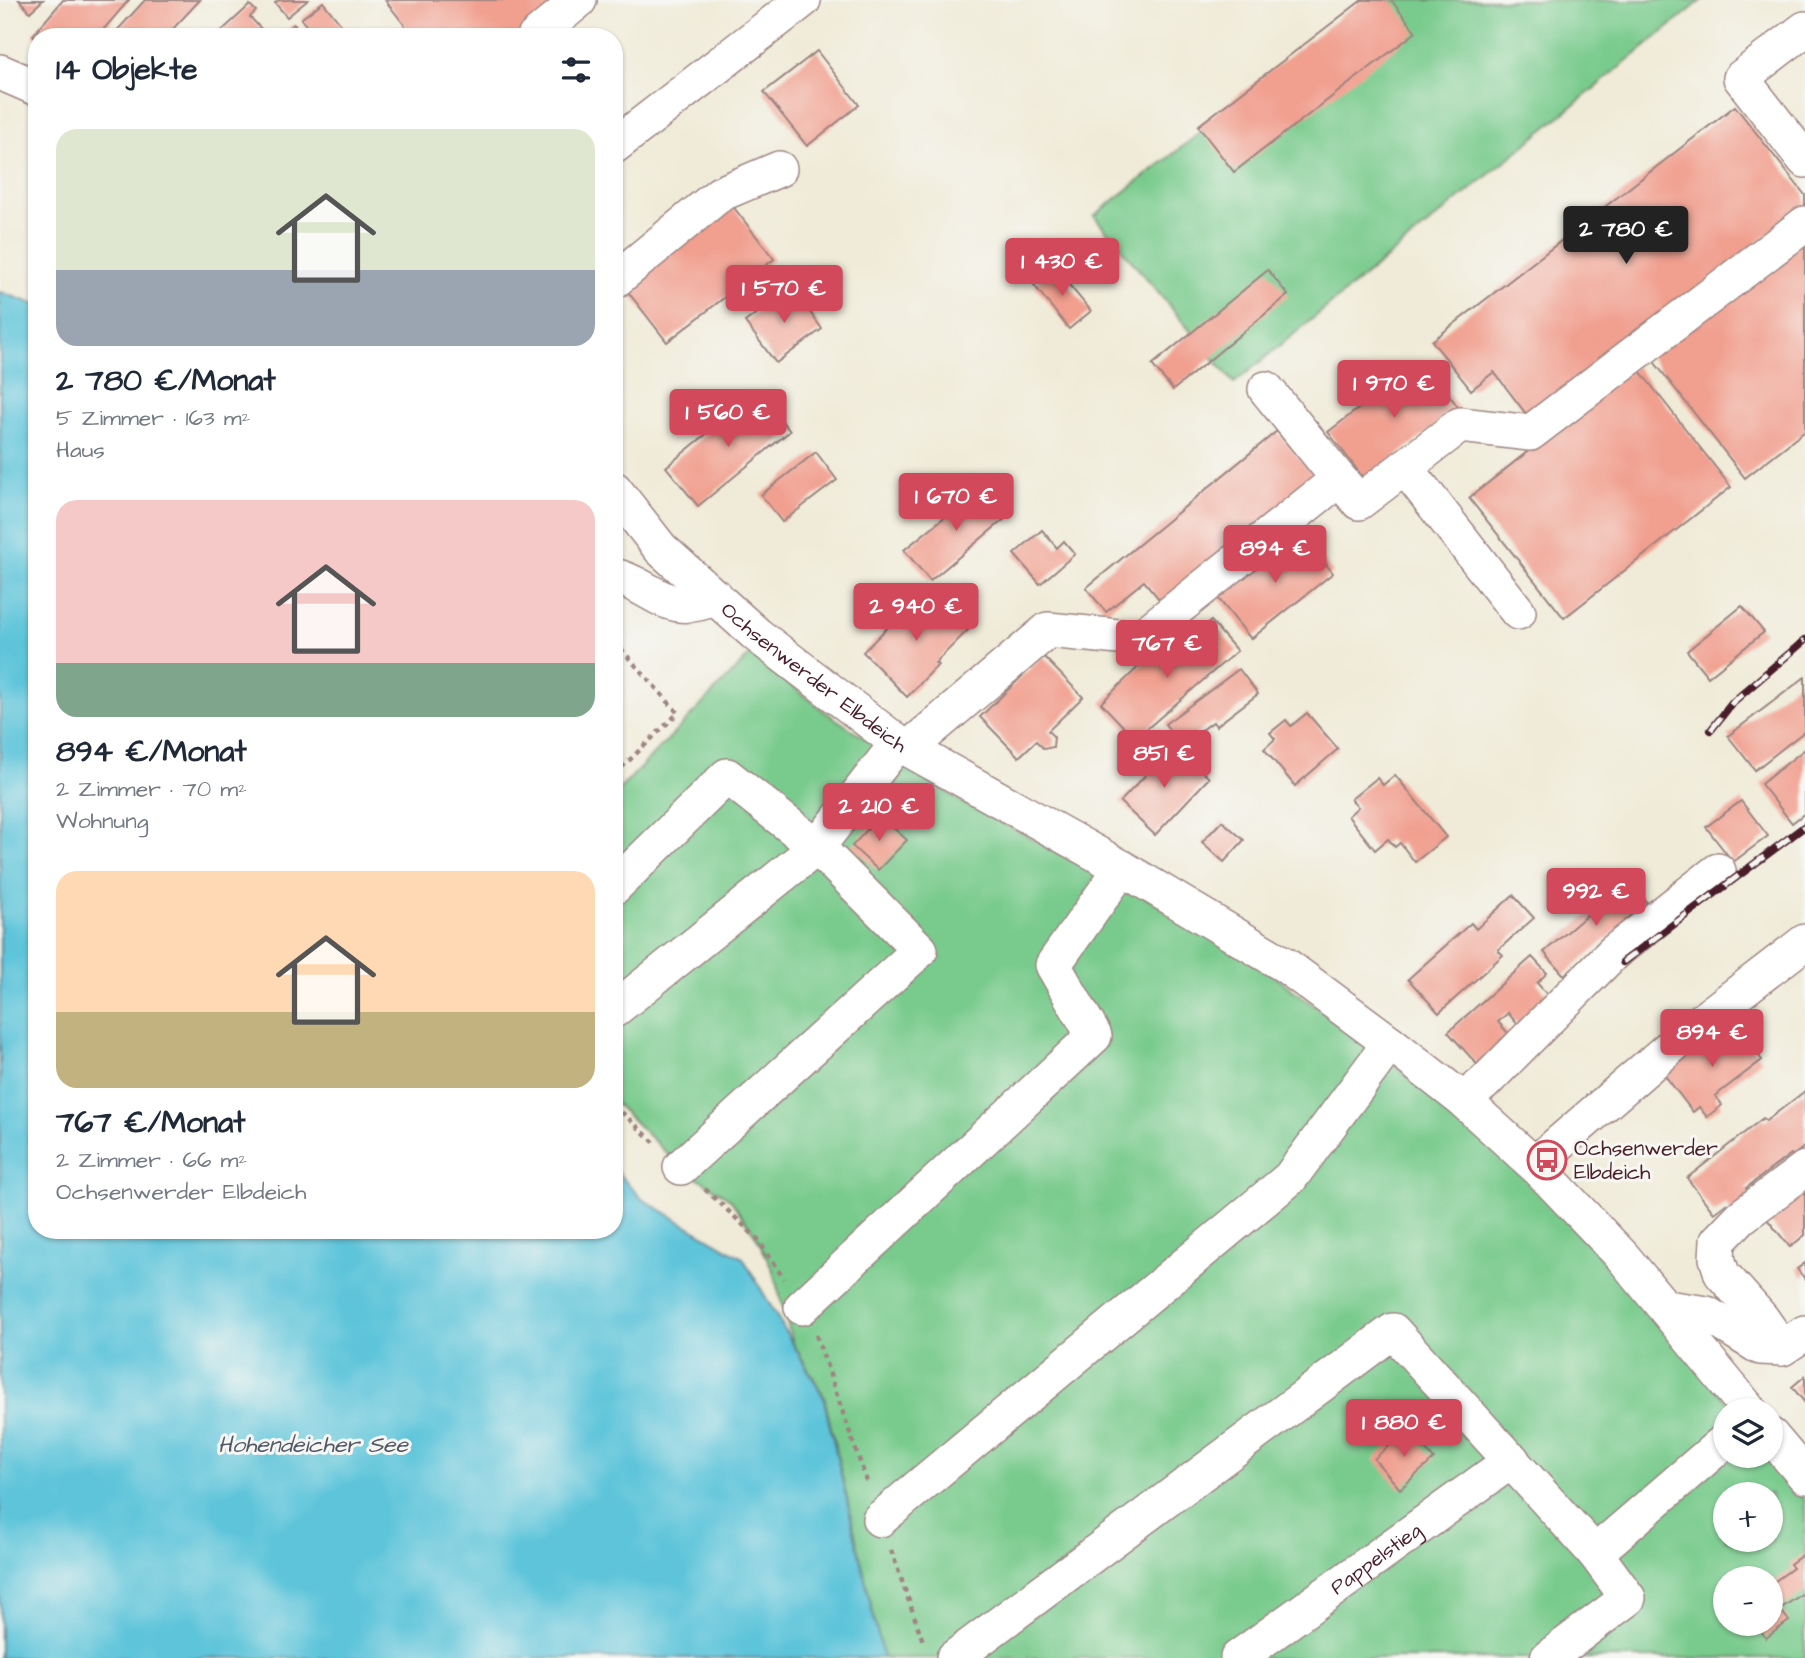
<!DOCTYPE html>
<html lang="de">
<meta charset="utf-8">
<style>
body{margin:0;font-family:"Architects Daughter",sans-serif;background:#f2f2f3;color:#1f2937;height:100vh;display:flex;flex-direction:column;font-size:26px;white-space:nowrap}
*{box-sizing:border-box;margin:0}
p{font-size:23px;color:#747a83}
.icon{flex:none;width:38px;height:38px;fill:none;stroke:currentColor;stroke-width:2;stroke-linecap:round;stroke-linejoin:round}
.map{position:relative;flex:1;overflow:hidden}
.details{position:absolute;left:28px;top:28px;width:595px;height:1211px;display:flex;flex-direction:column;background:#fff;border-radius:28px;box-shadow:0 2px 5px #0004}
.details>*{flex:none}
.fabs{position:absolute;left:1713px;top:1398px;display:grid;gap:14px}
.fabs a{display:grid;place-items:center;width:70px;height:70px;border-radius:50%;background:#fff;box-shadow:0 2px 5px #0004;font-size:35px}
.price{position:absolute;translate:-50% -60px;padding:0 16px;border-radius:7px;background:#d1495b;color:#fff;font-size:23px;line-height:46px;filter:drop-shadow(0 2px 4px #0008)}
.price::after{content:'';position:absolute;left:50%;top:42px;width:21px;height:16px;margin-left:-10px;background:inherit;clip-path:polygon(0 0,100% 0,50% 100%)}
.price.on{background:#222;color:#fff}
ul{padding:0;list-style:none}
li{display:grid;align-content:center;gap:14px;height:371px;padding:0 28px}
li span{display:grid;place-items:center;height:217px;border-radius:21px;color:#555}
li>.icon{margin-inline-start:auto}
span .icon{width:126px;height:126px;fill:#fffc;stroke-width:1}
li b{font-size:30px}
h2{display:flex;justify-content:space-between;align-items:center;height:84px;padding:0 28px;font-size:30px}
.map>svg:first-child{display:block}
.green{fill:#79cb8d;stroke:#62755c;stroke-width:2;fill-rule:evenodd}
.water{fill:#5dc4da;stroke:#547282;stroke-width:2}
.building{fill:#f19f8e}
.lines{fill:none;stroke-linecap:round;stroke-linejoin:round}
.minor-casing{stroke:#9d8582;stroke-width:38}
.path{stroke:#9d8582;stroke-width:4.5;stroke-dasharray:5 5;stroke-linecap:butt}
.minor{stroke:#fff;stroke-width:35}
.rail-casing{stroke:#4a1f2b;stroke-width:8}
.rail{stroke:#f6f6f2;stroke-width:5;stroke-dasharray:16;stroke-linecap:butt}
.labels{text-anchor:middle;stroke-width:6;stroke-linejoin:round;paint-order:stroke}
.street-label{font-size:21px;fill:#4a1f2b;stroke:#f6f6f2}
.poi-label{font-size:21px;fill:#4a1f2b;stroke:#f6f6f2;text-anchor:start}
.water-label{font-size:23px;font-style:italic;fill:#515968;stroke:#f6f6f2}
</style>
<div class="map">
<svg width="1805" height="1658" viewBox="0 0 1805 1658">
<rect width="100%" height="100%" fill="#f6f6f2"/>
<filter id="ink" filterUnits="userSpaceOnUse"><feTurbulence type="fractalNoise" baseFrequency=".0143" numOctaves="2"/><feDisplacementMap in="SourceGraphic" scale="14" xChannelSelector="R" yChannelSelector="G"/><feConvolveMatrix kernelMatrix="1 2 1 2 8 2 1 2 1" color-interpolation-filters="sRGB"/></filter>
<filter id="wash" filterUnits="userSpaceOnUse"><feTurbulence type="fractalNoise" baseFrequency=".00686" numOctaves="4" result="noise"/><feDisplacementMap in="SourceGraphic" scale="28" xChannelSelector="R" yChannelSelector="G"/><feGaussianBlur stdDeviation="1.57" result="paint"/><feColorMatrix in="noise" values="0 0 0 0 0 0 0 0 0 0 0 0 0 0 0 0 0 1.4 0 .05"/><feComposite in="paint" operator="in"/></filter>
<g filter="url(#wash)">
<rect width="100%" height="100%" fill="#f0ebd8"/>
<g class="green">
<polygon points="1370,0 1702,0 1234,383 1094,216"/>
<path d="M751 654 824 711 960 801 1150 900 1268 971 1419 1085 1543 1192 1734 1410H1726V1456H1771L1805 1501V1658H883L824 1396 793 1343 772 1268 757 1238 730 1199 681 1167 614 1102V795ZM1726 1494H1771V1540H1726ZM1726 1578H1771V1624H1726Z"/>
</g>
<polygon class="water" points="0,292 37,305 37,1230 614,1230 614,1169 642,1199 743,1258 823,1396 883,1658 0,1658"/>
<g id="blocks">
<g class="building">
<polygon points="19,0 43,0 30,12"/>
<polygon points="63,0 129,0 97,37 35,37 33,35"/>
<polygon points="145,0 200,0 169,33 173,37 115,37 113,35"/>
<polygon points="279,0 308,0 287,17 275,3"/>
<polygon points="385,0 561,0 516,37 406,37 410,32"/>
<polygon points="1362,0 1391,0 1416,32 1234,172 1198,126"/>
<polygon points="323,2 342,26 327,37 315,37 301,19"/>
<polygon points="250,5 256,11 250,17 264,32 259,37 215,37"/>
<polygon points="294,24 305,37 278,37"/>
<polygon points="817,51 859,105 807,146 764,92"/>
<polygon points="1735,106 1805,195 1805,206 1530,419 1494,372 1471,390 1432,341"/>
<polygon points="731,204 774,259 667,342 625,288"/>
<polygon points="1805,232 1805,431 1745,478 1648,354"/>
<polygon points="1055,268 1091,311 1069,329 1034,285"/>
<polygon points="1268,270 1288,295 1173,390 1152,365"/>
<polygon points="792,287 822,329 776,363 745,322"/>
<polygon points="1422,360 1459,408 1365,480 1328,432"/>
<polygon points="1636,366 1731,487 1564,618 1469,498"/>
<polygon points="758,392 790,431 698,506 666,467"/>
<polygon points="1277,431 1317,479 1164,605 1144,581 1106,612 1086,588"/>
<polygon points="816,452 837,480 782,522 761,495"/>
<polygon points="983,486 1008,516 930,581 904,550"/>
<polygon points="1042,530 1057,548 1064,541 1075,554 1040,584 1014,554"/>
<polygon points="1299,531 1333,573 1251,639 1217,597"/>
<polygon points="931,590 969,629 935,663 938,665 907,697 863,652 895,620 898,623"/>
<polygon points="1742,606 1764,632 1708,677 1687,651"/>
<polygon points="1211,621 1237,651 1135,739 1101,703 1157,649 1168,656"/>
<polygon points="1043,656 1083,697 1048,731 1054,737 1053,747 1044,749 1036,741 1019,757 980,717"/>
<polygon points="1239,669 1258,694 1216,726 1213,722 1181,745 1165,724"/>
<polygon points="1805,677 1805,731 1755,770 1728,736"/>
<polygon points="1307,713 1338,749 1295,786 1264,749 1275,739 1270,733 1286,720 1291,726"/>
<polygon points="1174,745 1209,778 1155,835 1120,802"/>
<polygon points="1805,749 1805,813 1792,823 1761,784"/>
<polygon points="1395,775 1446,837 1415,862 1400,843 1395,847 1388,839 1375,850 1348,816 1358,807 1351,799 1377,778 1383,785"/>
<polygon points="1741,801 1768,836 1733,862 1706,827"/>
<polygon points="880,816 907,840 878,870 852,846"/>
<polygon points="1222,821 1244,840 1224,862 1202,842"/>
<polygon points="1628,880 1648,904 1564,975 1544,952"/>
<polygon points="1513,895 1534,918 1498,950 1503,955 1439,1013 1408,979 1471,923 1476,929"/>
<polygon points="1532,957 1547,973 1537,983 1555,1003 1519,1026 1508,1013 1498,1022 1508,1033 1500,1041 1507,1049 1483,1071 1448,1032"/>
<polygon points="1732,1021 1762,1060 1715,1096 1722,1105 1707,1117 1699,1107 1693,1112 1663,1073"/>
<polygon points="1805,1091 1805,1146 1793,1156 1791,1154 1746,1188 1753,1197 1733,1213 1726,1204 1714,1213 1687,1178 1763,1118 1766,1121"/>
<polygon points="1805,1187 1805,1235 1790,1247 1766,1218"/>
<polygon points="1805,1263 1805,1279 1797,1269"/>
<polygon points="1805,1376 1805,1403 1792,1387"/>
<polygon points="1407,1429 1434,1459 1400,1489 1374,1459"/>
<polygon points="1805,1553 1805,1592 1780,1609 1789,1621 1766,1638 1756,1624 1771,1624 1771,1584 1793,1568 1790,1564"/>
</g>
</g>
</g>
<g filter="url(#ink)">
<use href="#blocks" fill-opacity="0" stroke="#9d8582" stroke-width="2"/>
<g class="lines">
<defs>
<g id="minor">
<polyline points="1805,29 1741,78 1805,160"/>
<polyline points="535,37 579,0"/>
<polyline points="0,72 37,88"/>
<polyline points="614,146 803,0"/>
<polyline points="614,281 720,194 779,169"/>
<polyline points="1266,389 1339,479"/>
<polyline points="1405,467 1518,612"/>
<path id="s1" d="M614 489 661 549 757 635 898 743 1122 868 1285 965 1390 1043 1463 1100 1538 1168 1622 1256 1749 1410"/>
<path d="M614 576C656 587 667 619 716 597"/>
<polyline points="909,748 1048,630 1139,639 1339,479 1359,502 1460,425 1530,433 1805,224"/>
<polyline points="614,887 727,776 817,847 920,950 681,1167"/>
<polyline points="614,1010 817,847 898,743"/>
<polyline points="1463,1100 1484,1083 1613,953 1718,871"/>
<polyline points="1535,1164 1689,1031 1805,942"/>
<polyline points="802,1307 1094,1036 1053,965 1122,868"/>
<polyline points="1667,1308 1707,1314 1760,1347 1782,1348 1805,1333"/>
<polyline points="1782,1348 1761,1318 1722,1274 1717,1258 1718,1241 1741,1217 1805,1169"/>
<polyline points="1771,1436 1805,1476"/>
<polyline points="880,1519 1290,1178 1390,1043"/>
<polyline points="1595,1553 1726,1440"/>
<polyline points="954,1658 1393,1331 1595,1553 1628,1598 1548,1658"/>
<path id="s2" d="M1238 1658 1512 1460"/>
</g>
</defs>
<use href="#minor" class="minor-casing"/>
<g class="path">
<polyline points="614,641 678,713 614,775"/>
<polyline points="614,1105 657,1145"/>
<polyline points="705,1189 757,1238 784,1279"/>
<polyline points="816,1335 868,1485"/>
<polyline points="891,1550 924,1644"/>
</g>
<use href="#minor" class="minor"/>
<defs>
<g id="rail">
<polyline points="1711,730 1733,702 1805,640"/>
<polyline points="1623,962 1805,826"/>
</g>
</defs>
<use href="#rail" class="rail-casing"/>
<use href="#rail" class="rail"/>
</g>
</g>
<defs>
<symbol id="bus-ring" viewBox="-11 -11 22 22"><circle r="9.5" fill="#f6f6f2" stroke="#d1495b" stroke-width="1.5"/><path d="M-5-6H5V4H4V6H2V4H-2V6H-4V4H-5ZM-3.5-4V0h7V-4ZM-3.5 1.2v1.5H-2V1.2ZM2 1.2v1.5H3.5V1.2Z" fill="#d1495b"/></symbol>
</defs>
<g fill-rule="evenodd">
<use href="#bus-ring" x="1525" y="1138" width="44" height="44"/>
</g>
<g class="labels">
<g class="street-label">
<text dy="7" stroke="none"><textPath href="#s1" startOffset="276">Ochsenwerder Elbdeich</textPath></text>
<text dy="7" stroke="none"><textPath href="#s2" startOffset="170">Pappelstieg</textPath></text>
</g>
<g class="poi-label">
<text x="1574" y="1155">Ochsenwerder<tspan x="1574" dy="24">Elbdeich</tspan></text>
</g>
<g class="water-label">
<text x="313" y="1452">Hohendeicher See</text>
</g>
</g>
</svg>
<div class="fabs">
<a><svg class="icon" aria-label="layers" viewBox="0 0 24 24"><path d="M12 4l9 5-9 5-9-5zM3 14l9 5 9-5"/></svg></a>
<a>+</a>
<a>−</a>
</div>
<b class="price on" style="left:1626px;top:266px">2 780 €</b>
<b class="price" style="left:1062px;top:298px">1 430 €</b>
<b class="price" style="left:784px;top:325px">1 570 €</b>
<b class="price" style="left:1394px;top:420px">1 970 €</b>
<b class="price" style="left:728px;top:449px">1 560 €</b>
<b class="price" style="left:956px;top:533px">1 670 €</b>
<b class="price" style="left:1275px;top:585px">894 €</b>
<b class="price" style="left:916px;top:643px">2 940 €</b>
<b class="price" style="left:1167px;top:680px">767 €</b>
<b class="price" style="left:1164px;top:790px">851 €</b>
<b class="price" style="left:879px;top:843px">2 210 €</b>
<b class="price" style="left:1596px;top:928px">992 €</b>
<b class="price" style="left:1712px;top:1069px">894 €</b>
<b class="price" style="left:1404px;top:1459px">1 880 €</b>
<section class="details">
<h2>14 Objekte<svg class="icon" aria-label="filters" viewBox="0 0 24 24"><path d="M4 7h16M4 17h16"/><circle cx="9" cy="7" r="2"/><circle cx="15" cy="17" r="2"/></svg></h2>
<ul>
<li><span style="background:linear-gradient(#dfe7d0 65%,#9aa5b1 0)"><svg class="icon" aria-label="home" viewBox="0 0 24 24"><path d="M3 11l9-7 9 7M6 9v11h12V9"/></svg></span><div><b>2 780 €/Monat</b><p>5 Zimmer · 163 m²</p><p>Haus</p></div></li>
<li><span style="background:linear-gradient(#f6c9c9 75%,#7fa58c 0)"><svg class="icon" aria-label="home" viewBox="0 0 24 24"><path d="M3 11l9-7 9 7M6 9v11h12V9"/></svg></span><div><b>894 €/Monat</b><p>2 Zimmer · 70 m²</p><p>Wohnung</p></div></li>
<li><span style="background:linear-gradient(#ffd9b3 65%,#c2b280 0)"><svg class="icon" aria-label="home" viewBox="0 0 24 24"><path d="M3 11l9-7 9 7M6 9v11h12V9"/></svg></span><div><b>767 €/Monat</b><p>2 Zimmer · 66 m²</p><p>Ochsenwerder Elbdeich</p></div></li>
</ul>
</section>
</div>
